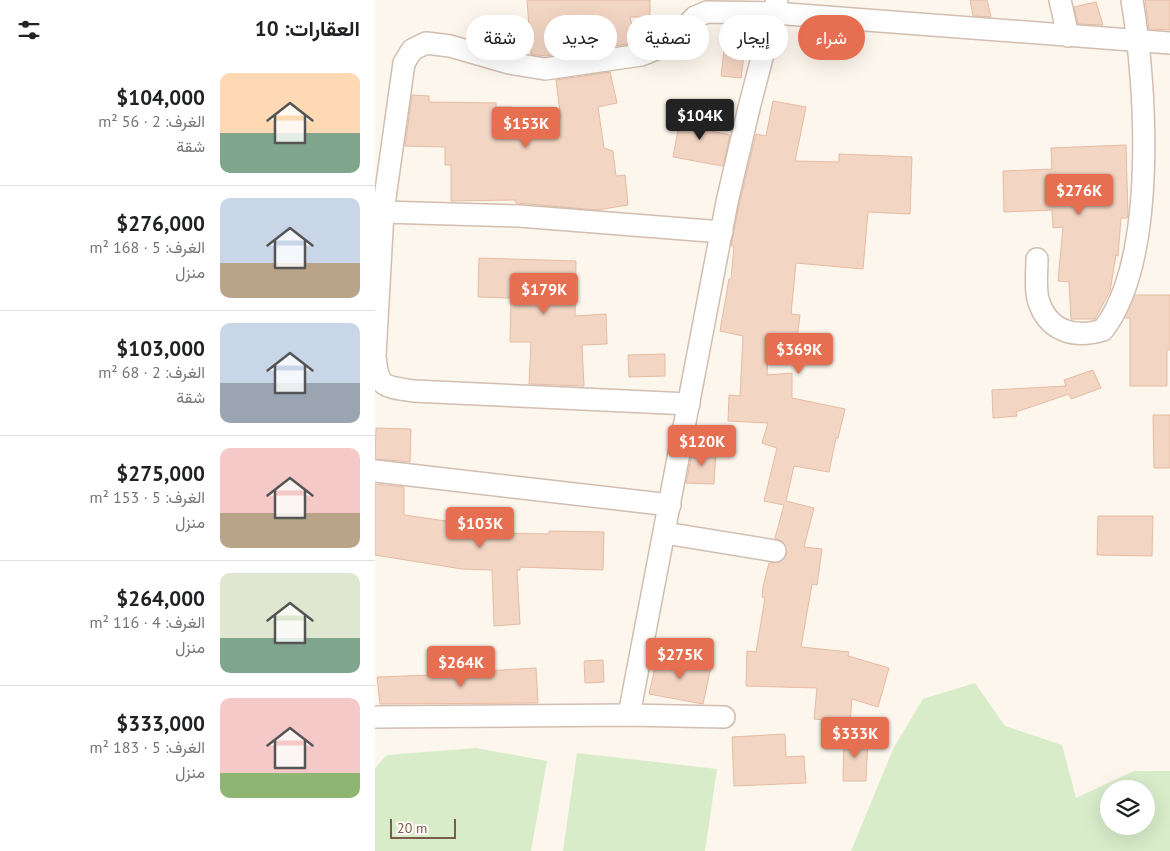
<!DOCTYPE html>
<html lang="ar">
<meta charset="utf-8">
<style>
body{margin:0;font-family:"PT Sans",Vazirmatn,sans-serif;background:#f6f6f6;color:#202124;direction:rtl;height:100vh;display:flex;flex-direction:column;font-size:19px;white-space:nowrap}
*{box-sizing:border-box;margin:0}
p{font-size:16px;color:#757577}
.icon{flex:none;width:28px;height:28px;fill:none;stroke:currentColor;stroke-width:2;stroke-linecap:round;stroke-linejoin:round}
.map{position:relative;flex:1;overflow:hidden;direction:ltr}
.sheet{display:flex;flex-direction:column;background:#fff;width:375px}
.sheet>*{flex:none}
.top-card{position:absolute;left:15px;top:15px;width:475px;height:45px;direction:rtl;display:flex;gap:10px}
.buttons{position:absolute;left:725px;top:780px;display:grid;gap:10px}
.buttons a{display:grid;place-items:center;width:55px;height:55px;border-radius:50%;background:#fff;box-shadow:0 5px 20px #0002;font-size:25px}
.scale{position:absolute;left:15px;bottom:12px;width:66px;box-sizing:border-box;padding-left:5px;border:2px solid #7a5c4d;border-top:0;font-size:14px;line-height:18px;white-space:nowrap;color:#7a5c4d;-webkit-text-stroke:4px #fffaf3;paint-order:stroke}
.price{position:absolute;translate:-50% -42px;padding:0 11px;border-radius:5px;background:#e76f51;color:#fff;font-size:16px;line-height:32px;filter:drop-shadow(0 1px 2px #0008)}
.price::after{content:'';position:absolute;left:50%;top:30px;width:15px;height:11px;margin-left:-8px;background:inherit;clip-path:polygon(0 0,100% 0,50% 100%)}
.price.active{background:#222;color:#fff}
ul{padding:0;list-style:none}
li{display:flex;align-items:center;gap:15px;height:125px;padding:0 15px}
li+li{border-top:1px solid #e0e0e0}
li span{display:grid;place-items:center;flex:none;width:140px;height:100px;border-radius:10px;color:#555}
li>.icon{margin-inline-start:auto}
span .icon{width:60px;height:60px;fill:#fffc;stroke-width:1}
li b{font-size:21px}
h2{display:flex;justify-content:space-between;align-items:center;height:60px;padding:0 15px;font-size:21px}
.chip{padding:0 18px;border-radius:22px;background:#fff;box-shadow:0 5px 20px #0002;font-size:18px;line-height:45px}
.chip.active{background:#e76f51;color:#fff}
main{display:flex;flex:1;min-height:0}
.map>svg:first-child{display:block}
.green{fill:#d8ecc9;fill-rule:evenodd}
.building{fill:#f3d5c3;stroke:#e6bba3}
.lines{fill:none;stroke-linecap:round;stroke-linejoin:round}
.minor-casing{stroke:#d1beb0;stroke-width:24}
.minor{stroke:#fff;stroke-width:21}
</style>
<main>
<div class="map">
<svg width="795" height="851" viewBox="0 0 795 851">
<rect width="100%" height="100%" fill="#fdf6ec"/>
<g class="green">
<path d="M600 683 630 726 687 745 701 798 759 771H795V851H476L519 747 548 699ZM734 789H771V826H734Z"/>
<polygon points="101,748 172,761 156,851 0,851 0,768 12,755"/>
<polygon points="202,753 342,769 330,851 188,851"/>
</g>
<g class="building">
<polygon points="152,0 275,0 275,17 255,17 261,43 170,56 156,54"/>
<polygon points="595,0 612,0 616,17 598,16"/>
<polygon points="770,0 795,0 795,30 774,29"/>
<polygon points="721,2 728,25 703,24 699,7"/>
<polygon points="352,25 379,25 373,25 366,78 346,76"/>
<polygon points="235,72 242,103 223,107 229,148 238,151 241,176 250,175 253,205 222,210 141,203 140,200 76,201 76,165 70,165 70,147 30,146 37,95 54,96 54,102 121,103 121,107 137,107 137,120 148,120 148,125 186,120 181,80"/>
<polygon points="398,101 431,107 420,161 464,162 464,154 537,157 535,214 493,212 488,269 421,263 416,314 425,315 422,338 394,335 392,375 417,373 417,398 470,409 463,438 461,438 454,472 419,466 411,501 439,508 429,547 447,549 442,585 437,584 426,647 474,652 473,656 514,668 503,707 477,699 475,723 439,719 442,688 371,686 372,651 381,652 390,598 387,597 388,587 394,563 405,562 412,553 408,542 400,538 409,505 389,501 402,448 387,443 393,423 353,421 354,395 365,396 368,336 345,331 354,279 356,279 359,246 356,246 364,205 381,134 391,136"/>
<polygon points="313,110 333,113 331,130 355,135 348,166 298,157 304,125 310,126"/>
<polygon points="751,145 753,215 752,218 746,218 743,256 741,255 735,291 720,319 696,319 694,282 683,281 688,227 678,228 677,210 629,212 628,171 677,169 676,148"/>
<polygon points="104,258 201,261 200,316 231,314 232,344 207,345 209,386 154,384 156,342 135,342 136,298 103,297"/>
<polygon points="760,295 795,295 795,350 792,350 792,386 755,386 755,318 749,318"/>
<polygon points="290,354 290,376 254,377 253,355"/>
<polygon points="718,370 726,388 696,399 694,394 641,412 642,416 618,418 617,390 691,386 689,380"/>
<polygon points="778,415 795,415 795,468 779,468"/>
<polygon points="1,428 36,429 35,462 0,459"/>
<polygon points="318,449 341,450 339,484 311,483"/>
<polygon points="0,484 29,487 29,515 78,522 77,532 174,534 174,531 229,532 228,570 145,567 145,570 142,570 145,624 119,626 117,570 87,569 0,555"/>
<polygon points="723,516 778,516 777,556 722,555"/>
<polygon points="283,655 336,667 328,704 274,694"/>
<polygon points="228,660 229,682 210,683 209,661"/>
<polygon points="161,668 163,703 5,704 2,677 110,673 110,671"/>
<polygon points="410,734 411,757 429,756 431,783 359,786 357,737"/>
<polygon points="469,737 493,738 491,781 468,781"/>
</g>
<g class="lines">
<defs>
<g id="minor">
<polyline points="685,0 693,36"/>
<polyline points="8,212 144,216 347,232"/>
<path d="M662 259C662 272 660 287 663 299 672 331 699 339 728 330 783 259 771 84 757 0"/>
<path d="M314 404 38 391C8 386 3 388 0 356L8 212 29 63 37 50 51 43 75 46 134 63 170 69 266 55 296 43 320 17 332 12 399 13 795 43"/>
<polyline points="0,471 295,505"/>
<polyline points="290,533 400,551"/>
<polyline points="254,715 352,202 374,108 402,0"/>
<polyline points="0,717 254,715 349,717"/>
</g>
</defs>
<use href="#minor" class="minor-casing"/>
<use href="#minor" class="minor"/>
</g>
</svg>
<div class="buttons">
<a><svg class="icon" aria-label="layers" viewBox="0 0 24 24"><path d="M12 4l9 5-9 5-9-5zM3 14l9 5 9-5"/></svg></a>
</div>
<div class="scale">20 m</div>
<b class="price active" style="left:325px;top:141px">$104K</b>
<b class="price" style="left:151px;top:149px">$153K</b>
<b class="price" style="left:704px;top:216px">$276K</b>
<b class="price" style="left:169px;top:315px">$179K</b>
<b class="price" style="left:424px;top:375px">$369K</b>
<b class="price" style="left:327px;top:467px">$120K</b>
<b class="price" style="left:105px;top:549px">$103K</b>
<b class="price" style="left:305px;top:680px">$275K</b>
<b class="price" style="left:86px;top:688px">$264K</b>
<b class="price" style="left:480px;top:759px">$333K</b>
<div class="top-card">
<a class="chip active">شراء</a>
<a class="chip">إيجار</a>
<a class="chip">تصفية</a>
<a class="chip">جديد</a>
<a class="chip">شقة</a>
</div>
</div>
<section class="sheet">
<h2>العقارات: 10<svg class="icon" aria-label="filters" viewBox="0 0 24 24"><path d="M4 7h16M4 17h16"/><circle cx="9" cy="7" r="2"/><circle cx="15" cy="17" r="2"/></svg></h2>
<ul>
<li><span style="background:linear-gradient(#ffd9b3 60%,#7fa58c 0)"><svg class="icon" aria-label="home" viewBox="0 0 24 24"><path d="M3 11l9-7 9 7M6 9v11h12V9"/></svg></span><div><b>$104,000</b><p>الغرف: 2 · 56 m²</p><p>شقة</p></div></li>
<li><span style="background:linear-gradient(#c9d6e8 65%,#b9a48a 0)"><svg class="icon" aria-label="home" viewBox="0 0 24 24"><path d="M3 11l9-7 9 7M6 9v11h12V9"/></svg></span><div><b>$276,000</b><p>الغرف: 5 · 168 m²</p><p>منزل</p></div></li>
<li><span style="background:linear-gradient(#c9d6e8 60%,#9aa5b1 0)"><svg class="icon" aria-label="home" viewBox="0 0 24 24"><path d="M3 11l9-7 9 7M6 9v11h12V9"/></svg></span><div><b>$103,000</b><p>الغرف: 2 · 68 m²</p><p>شقة</p></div></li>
<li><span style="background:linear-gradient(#f6c9c9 65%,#b9a48a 0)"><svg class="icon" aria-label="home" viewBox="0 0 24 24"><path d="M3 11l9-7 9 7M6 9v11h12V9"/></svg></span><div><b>$275,000</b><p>الغرف: 5 · 153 m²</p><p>منزل</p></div></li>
<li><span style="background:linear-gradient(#dfe7d0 65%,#7fa58c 0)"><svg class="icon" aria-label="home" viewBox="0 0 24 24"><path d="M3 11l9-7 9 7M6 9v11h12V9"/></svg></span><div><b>$264,000</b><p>الغرف: 4 · 116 m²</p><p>منزل</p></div></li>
<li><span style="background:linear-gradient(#f6c9c9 75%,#8fb573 0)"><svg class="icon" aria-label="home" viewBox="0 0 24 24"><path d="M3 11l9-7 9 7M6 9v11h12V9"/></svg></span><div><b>$333,000</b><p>الغرف: 5 · 183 m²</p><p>منزل</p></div></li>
</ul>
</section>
</main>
